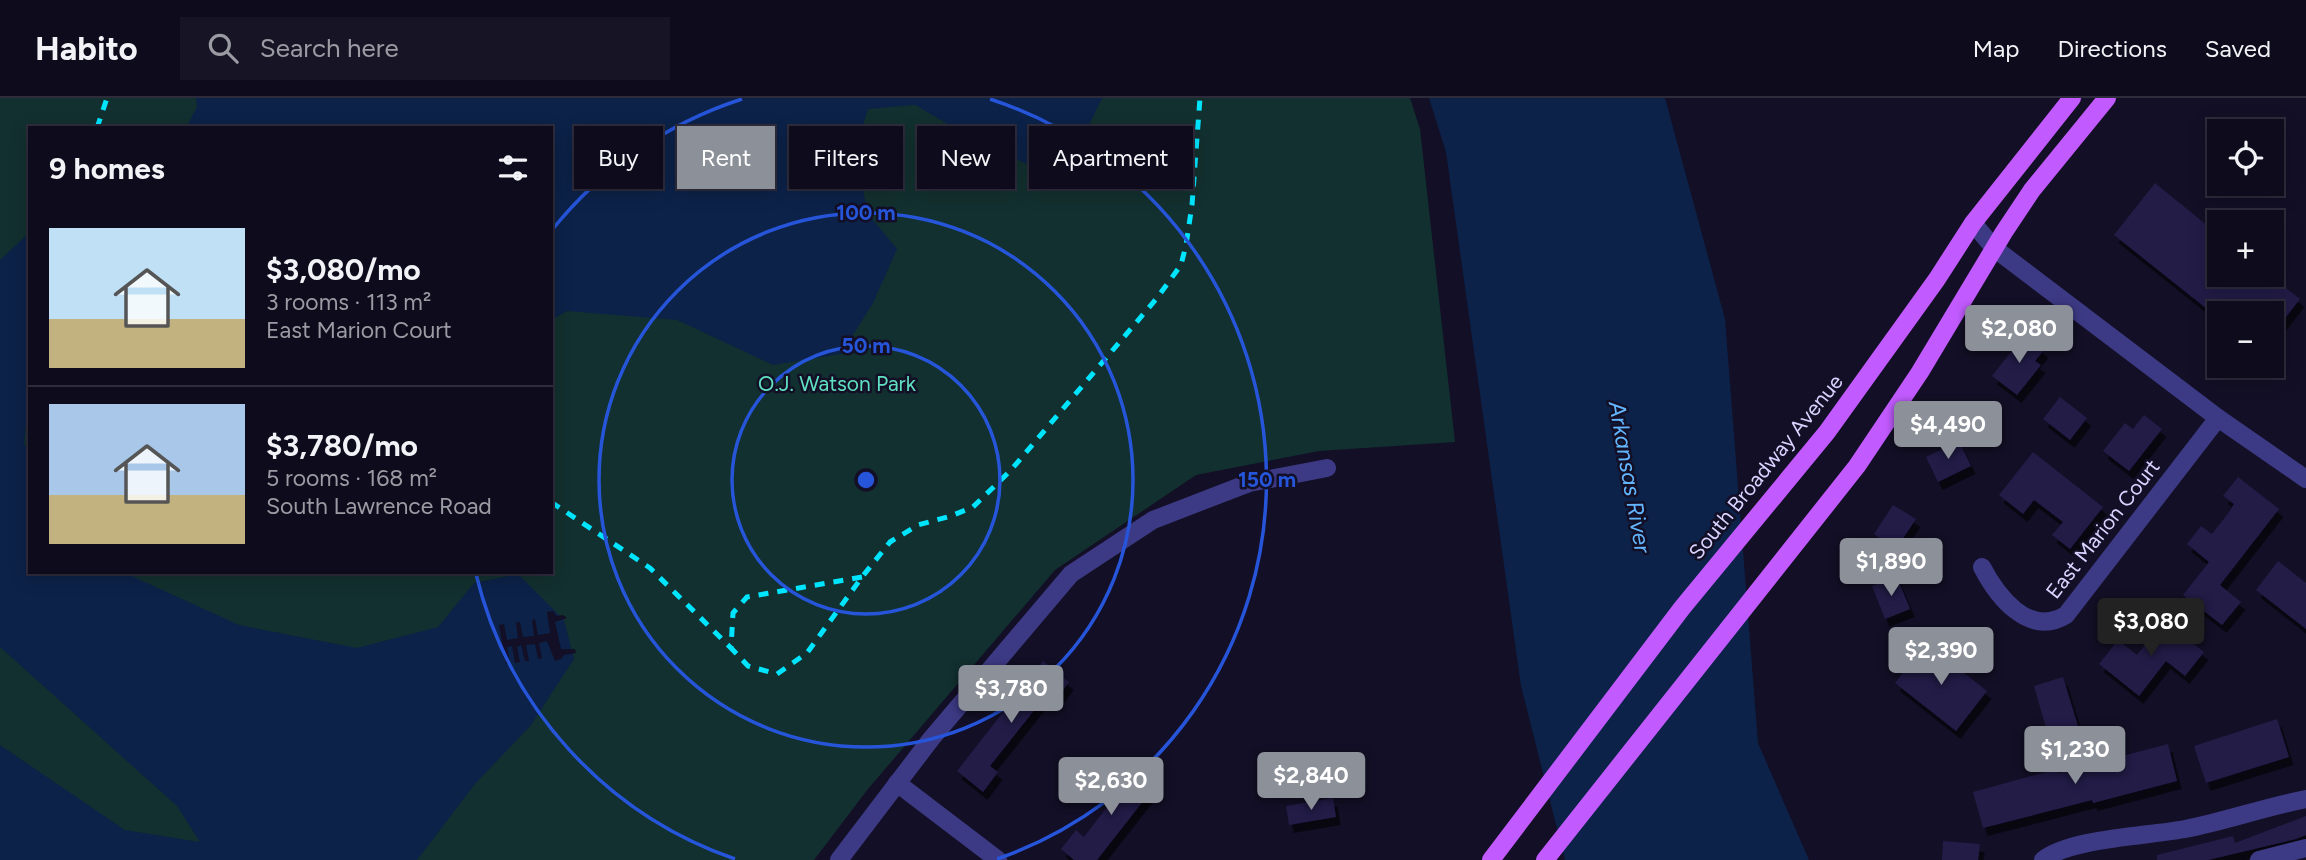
<!DOCTYPE html>
<meta charset="utf-8">
<style>
body{margin:0;font-family:Figtree,sans-serif;background:#171425;color:#f1f3f6;height:100vh;display:flex;flex-direction:column;font-size:26px;white-space:nowrap}
*{box-sizing:border-box;margin:0}
p{font-size:23px;color:#9b9ba3}
.icon{flex:none;width:38px;height:38px;fill:none;stroke:currentColor;stroke-width:2;stroke-linecap:round;stroke-linejoin:round}
.map{position:relative;flex:1;overflow:hidden}
.panel{position:absolute;left:28px;top:28px;width:525px;height:448px;display:flex;flex-direction:column;background:#0e0b1c;border-radius:0px;box-shadow:0 4px 18px #0003,0 0 0 2px #2e2b3b}
.panel>*{flex:none}
.banner{position:absolute;left:574px;top:28px;width:665px;height:63px;display:flex;gap:14px}
.buttons{position:absolute;left:2207px;top:21px;display:grid;gap:14px}
.buttons a{display:grid;place-items:center;width:77px;height:77px;border-radius:0px;background:#0e0b1c;box-shadow:0 4px 18px #0003,0 0 0 2px #2e2b3b;font-size:35px}
.price{position:absolute;translate:-50% -60px;padding:0 16px;border-radius:7px;background:#8c9099;color:#fff;font-size:23px;line-height:46px;filter:drop-shadow(0 2px 4px #0008)}
.price::after{content:'';position:absolute;left:50%;top:42px;width:21px;height:16px;margin-left:-10px;background:inherit;clip-path:polygon(0 0,100% 0,50% 100%)}
.price.selected{background:#222;color:#fff}
ul{padding:0;list-style:none}
li{display:flex;align-items:center;gap:21px;height:175px;padding:0 21px}
li+li{border-top:2px solid #2e2b3b}
li span{display:grid;place-items:center;flex:none;width:196px;height:140px;border-radius:0px;color:#555}
li>.icon{margin-inline-start:auto}
span .icon{width:84px;height:84px;fill:#fffc;stroke-width:1}
li b{font-size:30px}
h2{display:flex;justify-content:space-between;align-items:center;height:84px;padding:0 21px;font-size:30px}
.tag{padding:0 24px;border-radius:0px;background:#0e0b1c;box-shadow:0 4px 18px #0003,0 0 0 2px #2e2b3b;font-size:24px;line-height:63px}
.tag.selected{background:#8c9099;color:#fff}
header{display:flex;align-items:center;gap:42px;box-sizing:border-box;height:98px;padding:0 35px;background:#0e0b1c;border-bottom:2px solid #2e2b3b}
header strong{font-size:33px}
nav{display:flex;gap:38px;margin-inline-start:auto;font-size:24px}
.search{width:490px;height:63px;background:#171425;display:flex;align-items:center;gap:18px;box-sizing:border-box;padding:0 24px;border-radius:0px;color:#9b9ba3;font-size:26px}
.map>svg:first-child{display:block}
.green{fill:#12302f;fill-rule:evenodd}
.water{fill:#0c2248}
.pier{fill:#130f26}
.building{fill:#241b47;filter:url(#shadow)}
.lines{fill:none;stroke-linecap:round;stroke-linejoin:round}
.street{stroke:#3d3a85;stroke-width:18}
.primary{stroke:#c25bff;stroke-width:18}
.rail{stroke:#00e5ff;stroke-width:5;stroke-dasharray:10 9;stroke-linecap:butt}
.ring{fill:none;stroke:#2655da;stroke-width:3.5}
.labels{text-anchor:middle;stroke-width:5;stroke-linejoin:round;paint-order:stroke}
.park-label{font-size:21px;fill:#5fe0c0;stroke:#130f26}
.street-label{font-size:21px;fill:#d9d4ff;stroke:#130f26}
.water-label{font-size:23px;font-style:italic;fill:#62b6ff;stroke:#130f26}
.centre{fill:#2655da;stroke:#130f26;stroke-width:3.5}
.ring-label{font-size:21px;text-anchor:middle;font-weight:bold;fill:#2655da;stroke:#130f26;stroke-width:5;stroke-linejoin:round;paint-order:stroke}
</style>
<header>
<strong>Habito</strong>
<div class="search"><svg class="icon" aria-label="search" viewBox="0 0 24 24"><circle cx="10" cy="10" r="6"/><path d="M15 15l6 6"/></svg>Search here</div>
<nav><a>Map</a><a>Directions</a><a>Saved</a></nav>
</header>
<div class="map">
<svg width="2306" height="762" viewBox="0 0 2306 762">
<defs>
<filter id="shadow"><feDropShadow dx="4.5" dy="8" stdDeviation="0" flood-color="#0009"/></filter>
</defs>
<rect width="100%" height="100%" fill="#130f26"/>
<path class="green" d="M0 0H1410L1420 31 1455 344 1319 353 1196 377 1055 472 868 691 814 762H0ZM30 30H551V474H30Z"/>
<g class="water">
<polygon points="196,0 1102,0 1081,44 1033,69 977,43 915,7 868,11 855,54 868,116 897,151 873,205 841,256 773,267 677,222 567,213 551,222 551,30 186,30 197,9"/>
<polygon points="1429,0 1665,0 1725,221 1758,645 1809,762 1565,762 1521,588 1446,54"/>
<polygon points="30,134 30,287 24,346 30,355 30,474 123,474 239,527 357,550 438,529 474,485 518,476 564,522 574,561 531,627 475,686 417,762 0,762 0,647 125,732 200,744 177,708 0,549 0,162"/>
</g>
<polygon class="pier" points="553,513 557,518 563,517 567,520 555,524 561,551 575,551 576,555 564,557 561,561 555,563 547,543 539,545 542,560 538,561 535,546 526,547 529,563 525,563 521,547 517,549 520,564 515,565 512,548 507,549 510,565 506,566 499,527 504,526 507,542 518,540 516,525 520,524 523,539 534,538 532,522 535,521 538,537 550,535 547,514"/>
<g class="building">
<polygon points="2155,85 2219,137 2219,177 2269,177 2300,201 2272,237 2272,215 2212,215 2114,137"/>
<polygon points="2025,236 2044,252 2035,263 2041,267 2017,297 1992,278"/>
<polygon points="2060,299 2087,320 2070,342 2043,321"/>
<polygon points="2144,317 2162,331 2129,373 2103,353 2125,325 2133,331"/>
<polygon points="1959,343 1971,368 1938,384 1926,359"/>
<polygon points="2033,354 2103,409 2070,451 2052,437 2063,424 2034,402 2023,416 1999,397"/>
<polygon points="2238,379 2279,411 2220,487 2241,504 2222,527 2183,497 2209,464 2187,446 2201,428 2212,436 2229,414 2234,406 2223,398"/>
<polygon points="1893,407 1916,421 1896,451 1874,436"/>
<polygon points="2278,463 2306,485 2306,531 2256,492"/>
<polygon points="1897,479 1910,511 1885,521 1872,488"/>
<polygon points="2163,523 2204,554 2185,578 2166,563 2139,598 2099,566 2118,542 2137,557"/>
<polygon points="1926,545 1987,593 1956,633 1895,585"/>
<polygon points="1043,563 1069,584 1055,603 1047,596 990,668 998,674 983,694 957,673"/>
<polygon points="2063,579 2078,628 2048,637 2034,588"/>
<polygon points="2277,621 2289,659 2206,685 2194,648"/>
<polygon points="2168,646 2177,683 2093,705 2092,702 1983,730 1973,694 2057,671 2058,675"/>
<polygon points="1127,666 1155,688 1097,762 1074,762 1061,751 1076,732 1084,739 1120,692 1112,685"/>
<polygon points="1333,700 1336,719 1289,727 1286,708"/>
<polygon points="2306,718 2306,737 2296,741 2208,762 2157,762 2157,757 2233,738 2235,745"/>
<polygon points="1943,743 1980,746 1978,762 1942,762"/>
</g>
<g class="lines">
<g class="street">
<polyline points="1973,125 1994,150 2218,320 2306,381"/>
<path d="M1982 469C1997 498 2029 540 2066 517L2218 320"/>
<polyline points="897,685 998,762"/>
<polyline points="839,762 931,641 1071,476 1153,422 1249,385 1327,370"/>
<path d="M2043 762C2070 740 2149 738 2185 731 2226 723 2265 709 2306 701"/>
<polyline points="2259,762 2306,750"/>
</g>
<g class="primary">
<polyline points="1491,762 1682,510 1827,334 1937,181 1973,125 2072,0"/>
<polyline points="1545,762 1857,368 1920,274 2004,134 2032,92 2107,0"/>
</g>
<g class="rail">
<polyline points="97,30 107,0"/>
<polyline points="551,404 650,470 731,550"/>
<polyline points="862,479 747,499 733,515 731,550 748,568 777,576 807,555 862,479 890,444 918,427 951,418 973,409 1011,372 1157,200 1181,167 1186,147 1192,107 1200,0"/>
</g>
</g>
<g class="ring">
<circle cx="866" cy="382" r="134"/>
<circle cx="866" cy="382" r="267"/>
<path d="M735 761A401 401 0 0 1 476 476M552 132A401 401 0 0 1 742 1M990 1A401 401 0 0 1 997 761"/>
</g>
<g class="labels">
<g class="park-label">
<text x="837" y="293">O.J. Watson Park</text>
</g>
<g class="street-label">
<text transform="translate(1766 369) rotate(-51)" y="7">South Broadway Avenue</text>
<text transform="translate(2103 431) rotate(-52)" y="7">East Marion Court</text>
</g>
<g class="water-label">
<text transform="translate(1630 379) rotate(80)" y="8">Arkansas River</text>
</g>
</g>
<circle cx="866" cy="382" r="10" class="centre"/>
<g class="ring-label">
<text x="866" y="122">100 m</text>
<text x="866" y="255">50 m</text>
<text x="1267" y="389">150 m</text>
</g>
</svg>
<div class="buttons">
<a><svg class="icon" aria-label="locate" viewBox="0 0 24 24"><circle cx="12" cy="12" r="6"/><path d="M12 2v4M12 18v4M2 12h4M18 12h4"/></svg></a>
<a>+</a>
<a>−</a>
</div>
<b class="price" style="left:2019px;top:267px">$2,080</b>
<b class="price" style="left:1948px;top:363px">$4,490</b>
<b class="price" style="left:1891px;top:500px">$1,890</b>
<b class="price selected" style="left:2151px;top:560px">$3,080</b>
<b class="price" style="left:1941px;top:589px">$2,390</b>
<b class="price" style="left:1011px;top:627px">$3,780</b>
<b class="price" style="left:2075px;top:688px">$1,230</b>
<b class="price" style="left:1311px;top:714px">$2,840</b>
<b class="price" style="left:1111px;top:719px">$2,630</b>
<div class="banner">
<a class="tag">Buy</a>
<a class="tag selected">Rent</a>
<a class="tag">Filters</a>
<a class="tag">New</a>
<a class="tag">Apartment</a>
</div>
<section class="panel">
<h2>9 homes<svg class="icon" aria-label="filters" viewBox="0 0 24 24"><path d="M4 7h16M4 17h16"/><circle cx="9" cy="7" r="2"/><circle cx="15" cy="17" r="2"/></svg></h2>
<ul>
<li><span style="background:linear-gradient(#bfe0f5 65%,#c2b280 0)"><svg class="icon" aria-label="home" viewBox="0 0 24 24"><path d="M3 11l9-7 9 7M6 9v11h12V9"/></svg></span><div><b>$3,080/mo</b><p>3 rooms · 113 m²</p><p>East Marion Court</p></div></li>
<li><span style="background:linear-gradient(#a9c7e8 65%,#c2b280 0)"><svg class="icon" aria-label="home" viewBox="0 0 24 24"><path d="M3 11l9-7 9 7M6 9v11h12V9"/></svg></span><div><b>$3,780/mo</b><p>5 rooms · 168 m²</p><p>South Lawrence Road</p></div></li>
</ul>
</section>
</div>
